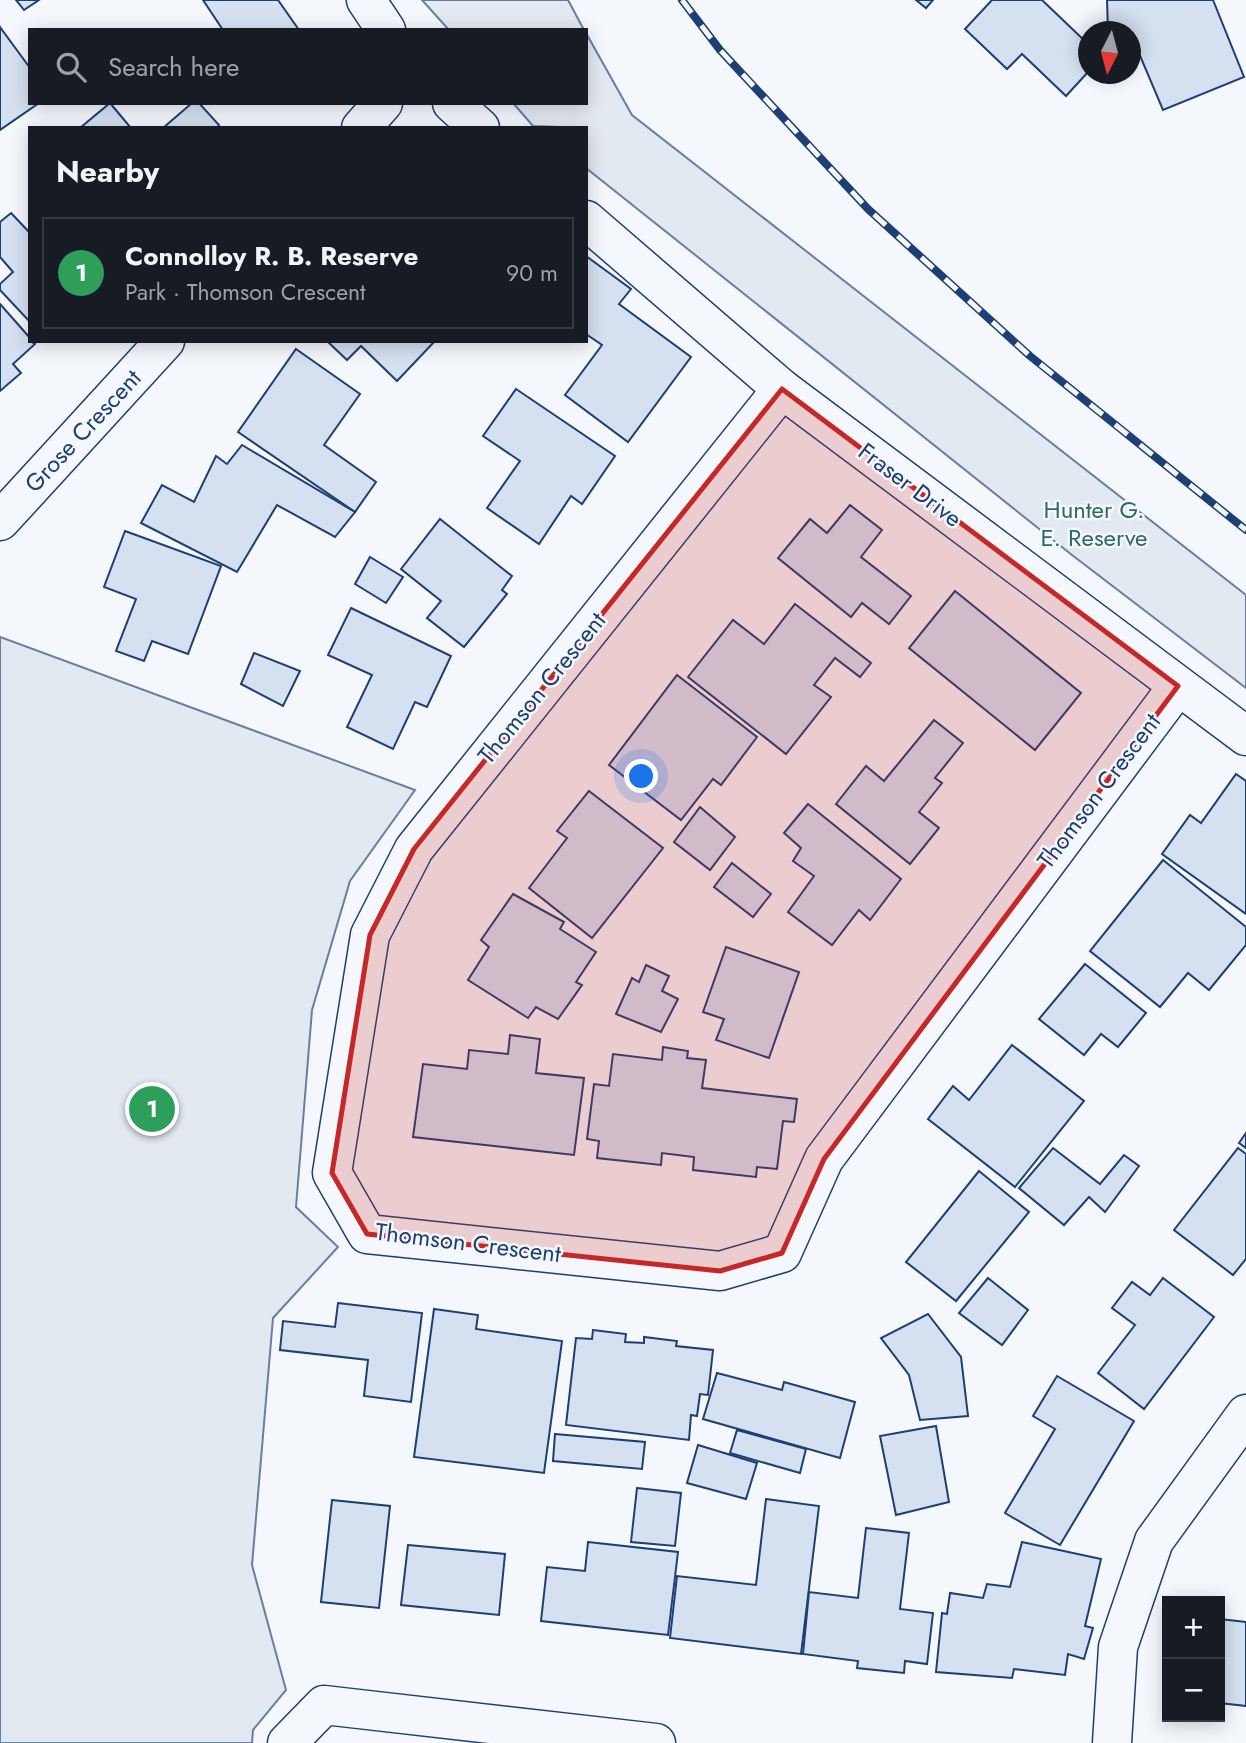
<!DOCTYPE html>
<meta charset="utf-8">
<style>
:root{--surface:#171b24;--page:#20242c;--text:#f1f3f6;--muted:#9ea1a6;--line:#363941;--accent:#c62828}
body{margin:0;font-family:Jost,sans-serif;background:var(--page);color:var(--text)}
.controls{position:absolute;right:21px;bottom:21px;display:grid;overflow:hidden;border-radius:0px;box-shadow:0 4px 18px #0003}
.controls button{width:63px;height:63px;display:grid;place-items:center;padding:0;border:0;border-bottom:2px solid var(--line);background:var(--surface);color:var(--text);font:35px sans-serif}
.compass{position:absolute;left:1078px;top:21px;width:63px;height:63px;border-radius:50%;background:var(--surface);box-shadow:0 4px 18px #0003;rotate:186deg}
.you{position:absolute;left:642px;top:777px;width:24px;height:24px;margin:-18px;border:5px solid #fff;border-radius:50%;background:#1a73e8;box-shadow:0 0 0 10px #1a73e833}
.badge{display:grid;place-items:center;width:46px;height:46px;border-radius:50%;background:var(--accent);color:#fff;font-size:23px;font-weight:700}
.pin{position:absolute;translate:-50% -50%;border:4px solid #fff;box-shadow:0 2px 7px #0006}
.list{margin:0;padding:0;list-style:none}
h2{display:flex;justify-content:space-between;align-items:center;height:91px;margin:0;padding:0 28px;font-size:30px}
h2 small{font-size:23px;font-weight:400;color:var(--muted)}
.list li{display:grid;grid-template-columns:46px 1fr auto;gap:21px;align-items:center;box-sizing:border-box;height:112px;margin:0 14px 14px;padding:0 14px;border:2px solid var(--line);border-radius:0px}
.list b{display:block;font-size:26px;white-space:nowrap}
.list p{margin:0;font-size:23px;white-space:nowrap;color:var(--muted)}
.list em{font-size:23px;font-style:normal;color:var(--muted)}
.icon{flex:none;width:38px;height:38px;fill:none;stroke:currentColor;stroke-width:2;stroke-linecap:round;stroke-linejoin:round}
.map{position:relative;flex:none;width:1246px;height:1743px;overflow:hidden}
.search{position:absolute;background:var(--surface);box-shadow:0 4px 18px #0003;left:28px;top:28px;width:560px;height:77px;display:flex;align-items:center;gap:18px;box-sizing:border-box;padding:0 24px;border-radius:0px;color:var(--muted);font-size:26px}
.panel{position:absolute;background:var(--surface);box-shadow:0 4px 18px #0003;left:28px;top:126px;width:560px;height:217px;border-radius:0px}
.map>svg:first-child{display:block}
.green{fill:#e3e9f0;stroke:#687fa3;stroke-width:2}
.building{fill:#d5e0f0;stroke:#1d3f73;stroke-width:2}
.lines{fill:none;stroke-linecap:round;stroke-linejoin:round}
.minor-casing{stroke:#1d3f73;stroke-width:41}
.minor{stroke:#f4f7fb;stroke-width:38}
.rail-casing{stroke:#1d3f73;stroke-width:8}
.rail{stroke:#f4f7fb;stroke-width:5;stroke-dasharray:16;stroke-linecap:butt}
.marked{fill:#c62828;fill-opacity:0.2;stroke:#c62828;stroke-width:5;stroke-linejoin:round}
.labels{text-anchor:middle;stroke-width:5;stroke-linejoin:round;paint-order:stroke}
.street-label{font-size:24px;fill:#1d3f73;stroke:#f4f7fb}
.park-label{font-size:24px;fill:#2c6c60;stroke:#f4f7fb}
</style>
<div class="map">
<svg width="1246" height="1743" viewBox="0 0 1246 1743">
<rect width="100%" height="100%" fill="#f4f7fb"/>
<g class="green">
<polygon points="422,0 568,0 584,30 449,30"/>
<polygon points="586,33 632,115 1246,595 1246,688 1072,555 586,168 586,128 533,126 513,103 586,103"/>
<polygon points="0,637 415,790 350,881 312,1010 296,1207 338,1247 273,1318 252,1565 286,1690 253,1730 252,1743 0,1743"/>
</g>
<g class="building">
<polygon points="16,0 39,0 24,10"/>
<polygon points="203,0 278,0 299,30 223,30"/>
<polygon points="916,0 933,0 926,8"/>
<polygon points="992,0 1042,0 1088,44 1088,72 1066,96 1022,54 1007,69 965,29"/>
<polygon points="1107,0 1213,0 1244,77 1163,110 1130,32 1108,32"/>
<polygon points="0,27 30,68 30,103 39,103 0,130"/>
<polygon points="110,103 131,128 80,128"/>
<polygon points="192,103 199,103 219,125 217,128 163,128"/>
<polygon points="11,213 30,233 30,322 0,290 0,284 13,272 0,257 0,222"/>
<polygon points="586,256 631,289 619,304 691,357 628,442 565,395 602,345 586,334"/>
<polygon points="0,304 30,338 30,341 35,344 13,364 21,373 0,391"/>
<polygon points="327,341 435,341 397,381 361,346 347,360"/>
<polygon points="296,349 360,394 324,445 376,482 355,512 238,432"/>
<polygon points="516,389 615,456 582,504 571,496 539,544 487,508 520,461 483,436"/>
<polygon points="242,445 355,512 335,537 277,505 237,572 141,523 162,485 194,502 216,456 227,464"/>
<polygon points="850,505 882,530 861,557 911,596 889,624 862,603 851,617 778,558 810,519 827,533"/>
<polygon points="440,519 512,576 502,590 507,594 464,647 427,618 441,601 401,569"/>
<polygon points="125,531 221,566 188,654 152,641 144,661 116,651 136,599 104,587"/>
<polygon points="370,557 403,577 386,603 355,584"/>
<polygon points="955,591 1081,693 1035,750 909,648"/>
<polygon points="795,604 871,663 860,677 835,658 814,685 831,697 786,754 688,677 733,620 764,644"/>
<polygon points="351,608 451,656 427,707 415,702 393,749 347,727 372,675 328,655"/>
<polygon points="254,653 300,671 283,706 241,684"/>
<polygon points="677,675 757,737 721,785 713,779 681,820 609,765"/>
<polygon points="934,720 963,743 935,778 942,783 919,812 939,828 910,864 836,804 866,766 884,781"/>
<polygon points="1236,774 1246,781 1246,914 1162,854 1190,815 1201,823"/>
<polygon points="589,791 663,848 592,938 529,888 567,838 557,831"/>
<polygon points="808,804 901,879 870,920 859,910 832,945 788,912 814,876 793,861 801,848 784,833"/>
<polygon points="700,807 735,837 710,870 674,842"/>
<polygon points="1163,860 1246,927 1246,945 1209,990 1188,973 1160,1007 1090,951"/>
<polygon points="732,863 771,894 753,917 714,887"/>
<polygon points="513,894 564,922 560,929 596,952 576,982 582,985 558,1019 536,1007 528,1018 468,980 489,947 481,940"/>
<polygon points="726,947 799,972 769,1058 716,1040 724,1019 703,1012"/>
<polygon points="1085,964 1146,1013 1118,1047 1101,1034 1084,1055 1039,1019"/>
<polygon points="646,965 669,976 662,991 678,999 661,1032 616,1014 632,978 639,982"/>
<polygon points="510,1035 540,1039 536,1073 584,1078 574,1155 413,1137 423,1064 467,1069 469,1050 508,1054"/>
<polygon points="1012,1045 1084,1101 1015,1187 928,1119 953,1086 969,1100"/>
<polygon points="663,1047 688,1051 687,1058 706,1060 702,1088 797,1099 794,1122 783,1121 777,1169 757,1167 756,1177 693,1170 694,1157 662,1153 661,1165 597,1158 599,1141 587,1139 594,1084 609,1086 613,1054 662,1060"/>
<polygon points="1246,1133 1246,1148 1239,1143"/>
<polygon points="1053,1148 1100,1184 1124,1155 1139,1166 1105,1212 1089,1197 1064,1225 1019,1188"/>
<polygon points="1238,1148 1246,1154 1246,1259 1233,1275 1174,1230"/>
<polygon points="979,1171 1029,1212 956,1301 906,1262"/>
<polygon points="988,1278 1028,1310 1002,1345 959,1313"/>
<polygon points="1163,1278 1214,1317 1144,1409 1098,1373 1135,1325 1112,1308 1132,1282 1150,1295"/>
<polygon points="338,1303 422,1313 411,1402 364,1396 368,1360 280,1350 283,1321 335,1327"/>
<polygon points="434,1309 478,1315 476,1329 562,1341 544,1473 414,1457"/>
<polygon points="928,1314 961,1357 968,1416 920,1420 909,1375 881,1338"/>
<polygon points="593,1330 626,1334 625,1342 644,1343 644,1337 677,1341 676,1346 713,1350 708,1395 700,1394 697,1416 691,1415 689,1440 566,1425 576,1338 592,1339"/>
<polygon points="717,1373 782,1390 784,1382 855,1402 840,1458 703,1419"/>
<polygon points="1057,1376 1134,1421 1060,1545 1005,1513 1055,1429 1033,1416"/>
<polygon points="936,1426 949,1502 896,1515 880,1436"/>
<polygon points="737,1430 806,1449 800,1473 730,1453"/>
<polygon points="555,1434 645,1442 642,1469 553,1461"/>
<polygon points="698,1445 757,1463 746,1499 687,1483"/>
<polygon points="637,1488 681,1493 675,1546 631,1542"/>
<polygon points="766,1499 819,1506 801,1654 670,1638 677,1576 756,1585"/>
<polygon points="332,1500 390,1506 379,1608 321,1602"/>
<polygon points="866,1528 909,1533 900,1609 933,1613 927,1664 905,1661 904,1673 857,1668 858,1661 803,1654 809,1592 858,1598"/>
<polygon points="588,1542 678,1552 668,1635 541,1621 547,1567 585,1571"/>
<polygon points="1022,1542 1101,1559 1085,1626 1093,1628 1084,1659 1068,1654 1065,1675 1014,1669 1012,1678 936,1672 942,1613 947,1614 950,1593 983,1598 987,1584 1010,1587"/>
<polygon points="408,1545 505,1554 499,1615 401,1605"/>
<polygon points="1220,1619 1246,1622 1246,1706 1220,1703"/>
</g>
<g class="lines">
<defs>
<g id="minor">
<polyline points="366,0 386,30"/>
<polyline points="452,103 480,128"/>
<polyline points="361,128 383,103"/>
<polyline points="586,220 782,389 1246,736"/>
<polyline points="782,389 414,849 370,935 332,1173 367,1234 720,1271 782,1253 824,1159 1178,686"/>
<polyline points="0,521 165,341"/>
<polyline points="287,1743 324,1705 656,1743"/>
<polyline points="1112,1743 1118,1647 1154,1541 1246,1414"/>
</g>
</defs>
<use href="#minor" class="minor-casing"/>
<use href="#minor" class="minor"/>
<defs>
<polyline id="rail" points="682,0 720,50 868,209 1030,356 1246,530"/>
</defs>
<use href="#rail" class="rail-casing"/>
<use href="#rail" class="rail"/>
</g>
<path class="marked" d="M 782,389 L 1178,686 L 824,1159 L 782,1253 L 720,1271 L 367,1234 L 332,1173 L 370,935 L 414,849 Z"/>
<g class="labels">
<g class="street-label">
<text transform="translate(83 431) rotate(-47)" y="8">Grose Crescent</text>
<text transform="translate(910 485) rotate(37)" y="8">Fraser Drive</text>
<text transform="translate(542 688) rotate(-51)" y="8">Thomson Crescent</text>
<text transform="translate(1099 791) rotate(-53)" y="8">Thomson Crescent</text>
<text transform="translate(468 1243) rotate(7)" y="8">Thomson Crescent</text>
</g>
<g class="park-label">
<text x="1094" y="518">Hunter G.<tspan x="1094" dy="28">E. Reserve</tspan></text>
</g>
</g>
</svg>
<div class="controls">
<button>+</button>
<button>−</button>
</div>
<svg class="compass" viewBox="-18 -18 36 36"><path d="M0-13l5 13h-10z" fill="#e53935"/><path d="M0 13l5-13h-10z" fill="#9ea1a6"/></svg>
<div class="you"></div>
<div class="pin badge" style="left:152px;top:1109px;background:#2e9e5b">1</div>
<div class="search"><svg class="icon" aria-label="search" viewBox="0 0 24 24"><circle cx="10" cy="10" r="6"/><path d="M15 15l6 6"/></svg>Search here</div>
<section class="panel">
<h2>Nearby<small></small></h2>
<ul class="list">
<li><span class="badge" style="background:#2e9e5b">1</span><div><b>Connolloy R. B. Reserve</b><p>Park · Thomson Crescent</p></div><em>90 m</em></li>
</ul>
</section>
</div>
